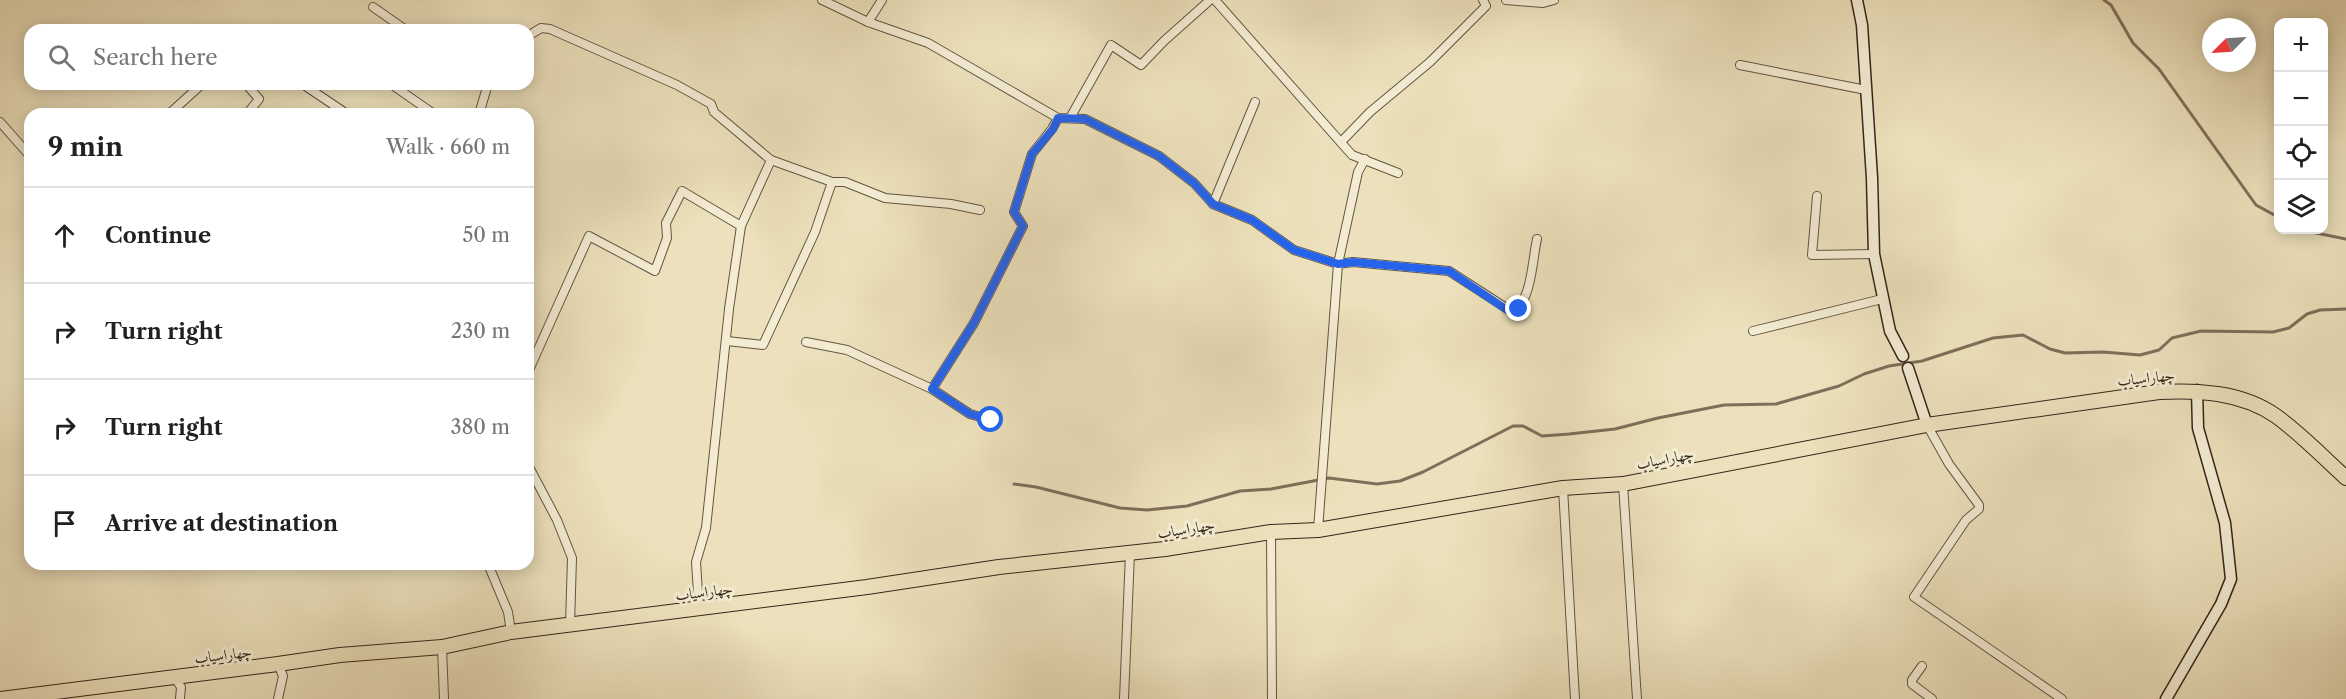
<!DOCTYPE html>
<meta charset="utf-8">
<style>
:root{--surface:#fff;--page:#f2f2f2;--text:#202124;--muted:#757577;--line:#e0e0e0}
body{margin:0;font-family:"Libre Caslon Text",Amiri,serif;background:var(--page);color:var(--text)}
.controls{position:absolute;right:18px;top:18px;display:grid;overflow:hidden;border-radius:12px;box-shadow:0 3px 15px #0003}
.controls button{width:54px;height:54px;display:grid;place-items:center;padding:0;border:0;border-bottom:2px solid var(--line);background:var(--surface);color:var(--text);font:30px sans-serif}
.compass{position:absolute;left:2202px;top:18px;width:54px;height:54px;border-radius:50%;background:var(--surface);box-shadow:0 3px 15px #0003;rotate:246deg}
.stop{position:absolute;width:18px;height:18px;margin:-14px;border:4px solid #2563eb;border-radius:50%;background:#fff}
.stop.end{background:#2563eb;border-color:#fff;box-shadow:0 2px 6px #0008}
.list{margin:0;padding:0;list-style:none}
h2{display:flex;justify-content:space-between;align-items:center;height:78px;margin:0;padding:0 24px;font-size:26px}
h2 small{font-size:20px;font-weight:400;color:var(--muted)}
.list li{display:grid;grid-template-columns:39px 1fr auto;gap:18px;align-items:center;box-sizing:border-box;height:96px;padding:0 24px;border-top:2px solid var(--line)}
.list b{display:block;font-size:22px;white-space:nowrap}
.list em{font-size:20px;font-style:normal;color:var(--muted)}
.icon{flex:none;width:33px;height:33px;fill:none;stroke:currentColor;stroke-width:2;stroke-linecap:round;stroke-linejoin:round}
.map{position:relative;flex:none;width:2346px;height:699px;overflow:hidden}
.search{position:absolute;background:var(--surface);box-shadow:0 3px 15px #0003;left:24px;top:24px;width:510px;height:66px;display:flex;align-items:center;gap:15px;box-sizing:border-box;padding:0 21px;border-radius:18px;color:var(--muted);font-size:22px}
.panel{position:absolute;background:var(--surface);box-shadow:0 3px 15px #0003;left:24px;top:108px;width:510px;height:462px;border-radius:18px}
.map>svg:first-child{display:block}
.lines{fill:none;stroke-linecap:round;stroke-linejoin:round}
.stream{stroke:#7e6f5a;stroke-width:3}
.street-casing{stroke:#645442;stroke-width:10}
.secondary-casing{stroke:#37251a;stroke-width:13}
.highway-casing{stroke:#37251a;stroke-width:16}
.street{stroke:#f3ecd3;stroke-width:8}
.secondary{stroke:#f3ecd3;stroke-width:10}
.highway{stroke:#ece1bc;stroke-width:14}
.route{stroke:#2563eb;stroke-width:8}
.labels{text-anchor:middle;stroke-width:6;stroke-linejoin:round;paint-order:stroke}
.street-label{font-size:15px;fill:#37251a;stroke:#f3ecd3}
</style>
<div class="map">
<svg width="2346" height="699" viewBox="0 0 2346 699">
<rect width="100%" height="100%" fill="#ece1bc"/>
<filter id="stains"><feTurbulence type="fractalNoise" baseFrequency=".00333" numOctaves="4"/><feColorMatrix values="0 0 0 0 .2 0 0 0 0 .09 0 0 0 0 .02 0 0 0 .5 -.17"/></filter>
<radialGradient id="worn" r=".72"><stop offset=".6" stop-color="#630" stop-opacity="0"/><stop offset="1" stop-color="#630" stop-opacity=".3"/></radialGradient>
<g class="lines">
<g class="stream">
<polyline points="2104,0 2111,5 2133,43 2159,69 2256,205 2278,217"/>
<polyline points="2301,230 2346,239"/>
<polyline points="1014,484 1036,487 1120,508 1147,510 1187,506 1240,491 1271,489 1329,478 1377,484 1400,481 1423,472 1513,426 1523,426 1542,436 1569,434 1615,429 1658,418 1724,405 1776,404 1839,386 1864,374 1889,366 1922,361 1993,338 2023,335 2050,349 2065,353 2103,352 2140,355 2159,350 2172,338 2201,331 2273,332 2289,328 2307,314 2320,310 2346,309"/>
</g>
<defs>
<g id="street">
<path d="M 822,0 L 868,22 L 928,43 L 1058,118 L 1085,119 L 1159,156 L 1194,183 L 1213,204 L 1252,220 L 1294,250 L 1338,264 L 1353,262 L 1449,271 L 1514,313 C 1532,297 1532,262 1537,239"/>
<polyline points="1215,0 1352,155 1398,173"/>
<polyline points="1506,0 1543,3 1554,0"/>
<polyline points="373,7 406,30"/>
<polyline points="868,22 882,0"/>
<polyline points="528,36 541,28 550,29 677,85 711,104 714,112 771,160 832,182 845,182 885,198 951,204 980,210"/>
<polyline points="1740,65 1866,90"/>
<polyline points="246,84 259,99 247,114"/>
<polyline points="391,84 434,114"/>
<polyline points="304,85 347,114"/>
<polyline points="169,114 202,84"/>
<polyline points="479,114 488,84"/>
<polyline points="1070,118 1111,45 1141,65 1164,41 1210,0"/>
<polyline points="0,122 30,156"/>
<polyline points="1341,142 1370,112 1430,62 1486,6 1483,0"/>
<polyline points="1817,196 1812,255 1874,254"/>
<polyline points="1213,204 1255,102"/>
<polyline points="1753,331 1882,299"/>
<polyline points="727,341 763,345 815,232 832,182"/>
<polyline points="806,342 847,350 932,389 970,414 991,420"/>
<polyline points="528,372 589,236 655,271 667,238 666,223 682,191 741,226"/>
<polyline points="932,389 974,323 1023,226 1014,212 1032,154 1052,129 1058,118"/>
<polyline points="1927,425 1949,464 1979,505 1979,509 1966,520 1914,597 2062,699"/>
<polyline points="528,465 557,520 572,558 570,625"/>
<polyline points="1623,484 1637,699"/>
<polyline points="1563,488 1575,699"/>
<polyline points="1318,530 1338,264 1358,172 1365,159"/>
<polyline points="1271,532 1272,699"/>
<polyline points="488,564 508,612 511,632"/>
<polyline points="699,609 696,562 706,528 729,309 741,226 771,160"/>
<polyline points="442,647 444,699"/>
<polyline points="1922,666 1912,680 1912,684 1932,699"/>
<polyline points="174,677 181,687 180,699"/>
<polyline points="278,699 283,676 278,664"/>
<polyline points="1124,699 1130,553"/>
</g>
<g id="secondary">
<polyline points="1857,0 1862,25 1872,178 1874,254 1890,331 1903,356"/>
<polyline points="1908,368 1927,425"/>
<polyline points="2166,699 2221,604 2231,579 2225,523 2198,428 2197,390"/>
</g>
<path id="highway" d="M 0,699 L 278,664 L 340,655 L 442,647 L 511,632 L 867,587 L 999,567 L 1165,549 L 1271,532 L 1318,530 L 1563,488 L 1623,484 L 1927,425 L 2159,392 C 2198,390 2242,392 2276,416 C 2301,434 2323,457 2346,478"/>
</defs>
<use href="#street" class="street-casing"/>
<use href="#secondary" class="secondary-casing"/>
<use href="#highway" class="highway-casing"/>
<use href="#street" class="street"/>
<use href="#secondary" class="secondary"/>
<use href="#highway" class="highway"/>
</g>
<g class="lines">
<polyline class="route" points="991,420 970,414 932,389 974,323 1023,226 1014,212 1032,154 1053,129 1058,118 1085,119 1159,156 1194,183 1213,204 1252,220 1294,250 1338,264 1353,262 1449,271 1510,312 1514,313 1519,309"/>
</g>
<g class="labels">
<g class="street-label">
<text transform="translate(2146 378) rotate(-6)" y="5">چهاراسیاب</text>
<text transform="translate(1665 459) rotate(-11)" y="5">چهاراسیاب</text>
<text transform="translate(1186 529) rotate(-9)" y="5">چهاراسیاب</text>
<text transform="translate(704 592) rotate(-7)" y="5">چهاراسیاب</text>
<text transform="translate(223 655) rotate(-7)" y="5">چهاراسیاب</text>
</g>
</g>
<rect width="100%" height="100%" filter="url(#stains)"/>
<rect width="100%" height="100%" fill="url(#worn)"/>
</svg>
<div class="controls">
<button>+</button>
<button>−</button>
<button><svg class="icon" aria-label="locate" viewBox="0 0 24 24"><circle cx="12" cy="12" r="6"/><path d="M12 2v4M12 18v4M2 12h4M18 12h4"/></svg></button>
<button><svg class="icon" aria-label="layers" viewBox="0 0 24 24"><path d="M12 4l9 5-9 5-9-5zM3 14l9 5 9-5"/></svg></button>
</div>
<svg class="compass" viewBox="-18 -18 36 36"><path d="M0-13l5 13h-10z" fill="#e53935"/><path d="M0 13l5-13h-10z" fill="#757577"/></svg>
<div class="stop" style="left:991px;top:420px"></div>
<div class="stop end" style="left:1519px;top:309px"></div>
<div class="search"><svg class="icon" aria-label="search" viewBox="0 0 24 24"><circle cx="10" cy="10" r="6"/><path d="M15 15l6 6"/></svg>Search here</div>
<section class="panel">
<h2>9 min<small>Walk · 660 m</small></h2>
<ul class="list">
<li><svg class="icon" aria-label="ahead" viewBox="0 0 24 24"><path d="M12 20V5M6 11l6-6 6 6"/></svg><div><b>Continue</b></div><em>50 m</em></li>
<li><svg class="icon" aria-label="right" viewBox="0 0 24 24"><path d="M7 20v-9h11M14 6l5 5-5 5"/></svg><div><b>Turn right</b></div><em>230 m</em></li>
<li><svg class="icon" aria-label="right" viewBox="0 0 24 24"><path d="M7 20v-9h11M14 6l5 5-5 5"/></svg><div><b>Turn right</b></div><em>380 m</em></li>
<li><svg class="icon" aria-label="arrive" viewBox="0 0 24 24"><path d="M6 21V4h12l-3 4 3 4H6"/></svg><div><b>Arrive at destination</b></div></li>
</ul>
</section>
</div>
